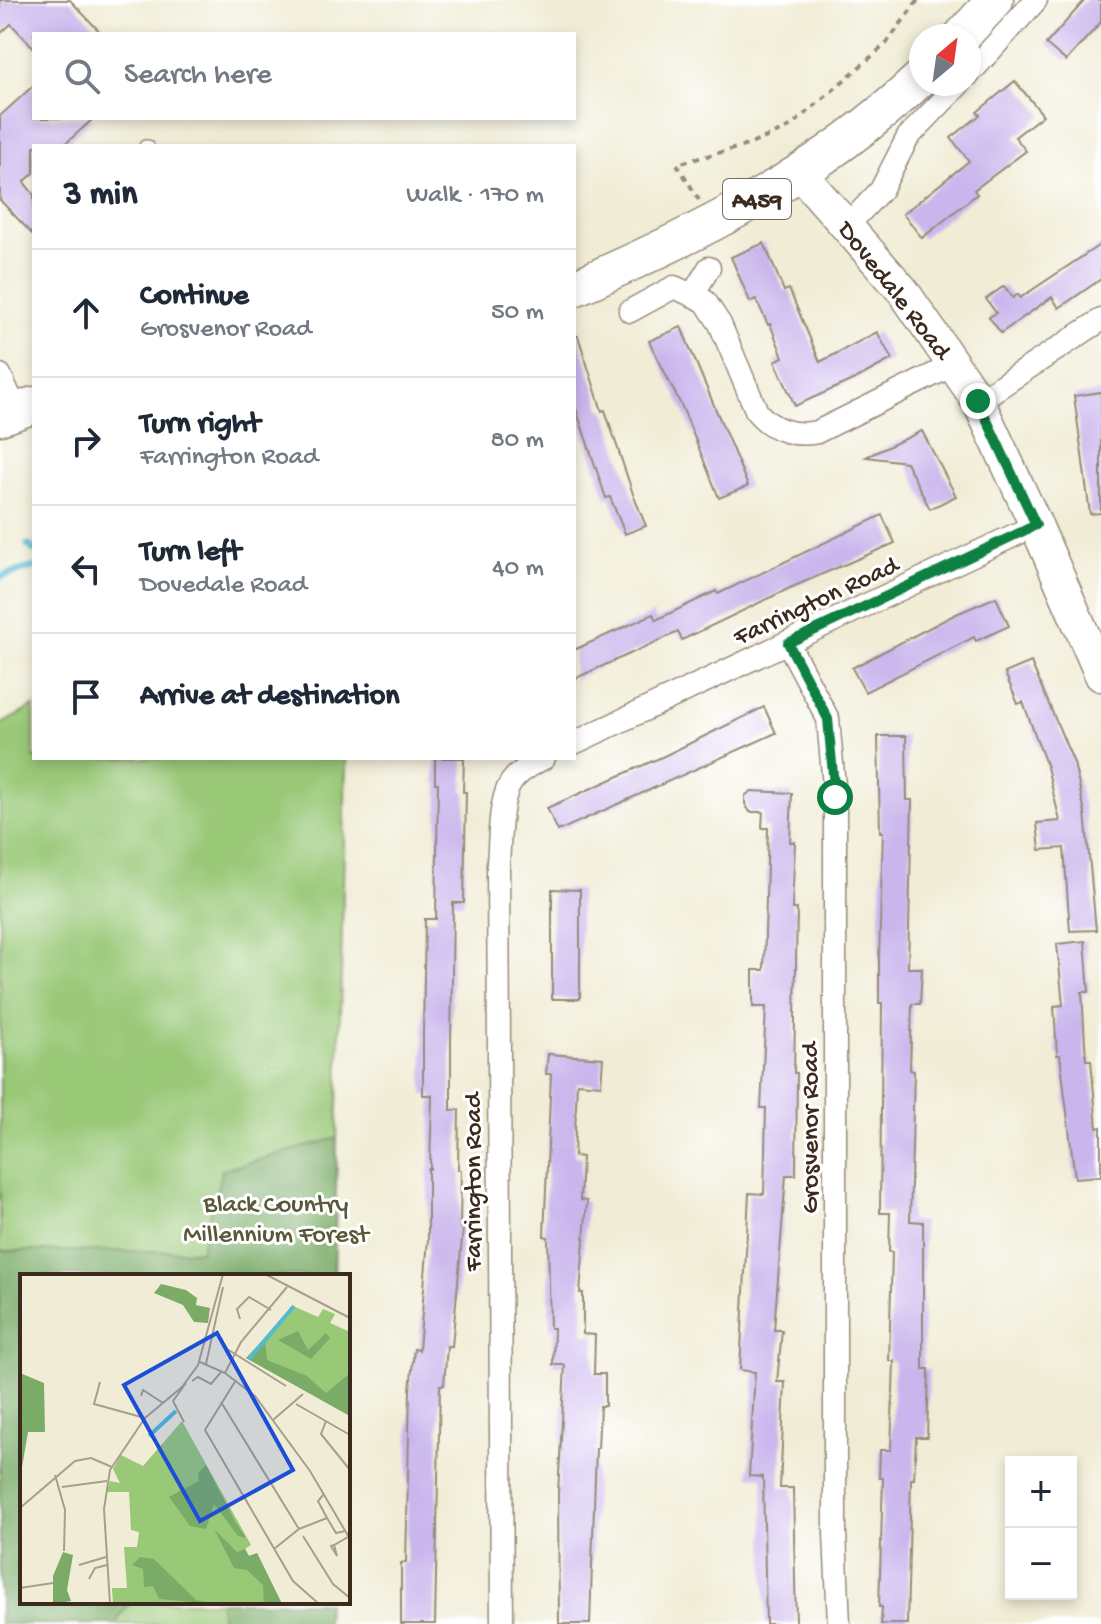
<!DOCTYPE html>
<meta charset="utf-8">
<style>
:root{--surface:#fff;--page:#f2f2f3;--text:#1f2937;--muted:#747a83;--line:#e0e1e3}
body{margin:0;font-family:"Gochi Hand",sans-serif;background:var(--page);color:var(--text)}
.controls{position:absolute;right:24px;bottom:24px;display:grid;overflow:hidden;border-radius:0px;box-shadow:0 4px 12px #0003}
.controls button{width:72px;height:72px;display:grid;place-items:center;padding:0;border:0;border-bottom:2px solid var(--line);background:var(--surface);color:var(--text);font:40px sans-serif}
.compass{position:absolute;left:909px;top:24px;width:72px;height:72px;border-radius:50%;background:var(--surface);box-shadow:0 4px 12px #0003;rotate:29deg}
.stop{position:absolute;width:24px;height:24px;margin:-18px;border:6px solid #0b8043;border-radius:50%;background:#fff}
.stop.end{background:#0b8043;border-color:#fff;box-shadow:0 2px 8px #0008}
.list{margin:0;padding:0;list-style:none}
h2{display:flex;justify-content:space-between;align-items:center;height:104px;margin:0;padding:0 32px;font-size:34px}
h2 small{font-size:26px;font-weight:400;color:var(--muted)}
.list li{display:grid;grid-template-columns:52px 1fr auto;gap:24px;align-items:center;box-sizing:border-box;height:128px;padding:0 32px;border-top:2px solid var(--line)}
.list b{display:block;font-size:30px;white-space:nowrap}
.list p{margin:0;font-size:26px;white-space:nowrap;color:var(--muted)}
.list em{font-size:26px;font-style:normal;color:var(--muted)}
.icon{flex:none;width:44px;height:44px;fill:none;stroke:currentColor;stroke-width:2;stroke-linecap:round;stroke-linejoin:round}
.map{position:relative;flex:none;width:1101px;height:1624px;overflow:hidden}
.search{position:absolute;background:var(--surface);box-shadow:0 4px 12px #0003;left:32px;top:32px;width:544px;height:88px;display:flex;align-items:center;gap:20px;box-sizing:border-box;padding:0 28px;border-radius:0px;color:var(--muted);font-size:30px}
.panel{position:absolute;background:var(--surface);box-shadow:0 4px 12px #0003;left:32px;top:144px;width:544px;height:616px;border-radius:0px}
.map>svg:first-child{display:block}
.green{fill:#99c877;stroke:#6a794a;stroke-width:2}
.forest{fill:#7aac68;stroke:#5a6b43;stroke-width:2}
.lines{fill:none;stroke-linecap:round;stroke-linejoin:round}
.stream{stroke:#54b9d2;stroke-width:7}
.building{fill:#cab6ed}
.lane-casing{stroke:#968b7a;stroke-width:14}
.street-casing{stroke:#968b7a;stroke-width:25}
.secondary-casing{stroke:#968b7a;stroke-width:35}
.primary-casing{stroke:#968b7a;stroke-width:39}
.path{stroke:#968b7a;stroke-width:4;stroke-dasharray:6 6;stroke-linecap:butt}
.lane{stroke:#fff;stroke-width:11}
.street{stroke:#fff;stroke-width:22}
.secondary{stroke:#fff;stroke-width:32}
.primary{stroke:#fff;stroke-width:36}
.route{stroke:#0b8043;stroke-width:10}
.labels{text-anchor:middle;stroke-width:6;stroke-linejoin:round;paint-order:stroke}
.shield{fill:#fff;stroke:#766a62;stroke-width:2}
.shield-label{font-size:24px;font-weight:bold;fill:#3b2a1e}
.street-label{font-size:26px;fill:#3b2a1e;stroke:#fff}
.park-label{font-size:26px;fill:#575939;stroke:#fff}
.inset-river{fill:none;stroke:#54b9d2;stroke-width:4}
.inset-road{fill:none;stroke:#a89e8c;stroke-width:2}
.view{fill:#1d4ed8;fill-opacity:0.15;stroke:#1d4ed8;stroke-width:4}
.inset-edge{fill:none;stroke:#3b2a1e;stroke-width:4}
</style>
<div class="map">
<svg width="1101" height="1624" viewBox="0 0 1101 1624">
<rect width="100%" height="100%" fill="#fff"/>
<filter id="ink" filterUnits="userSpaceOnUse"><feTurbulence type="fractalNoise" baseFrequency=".0125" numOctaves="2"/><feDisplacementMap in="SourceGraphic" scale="16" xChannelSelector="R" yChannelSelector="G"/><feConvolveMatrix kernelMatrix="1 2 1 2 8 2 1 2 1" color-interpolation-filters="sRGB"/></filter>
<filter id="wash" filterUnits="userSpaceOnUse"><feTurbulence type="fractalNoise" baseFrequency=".006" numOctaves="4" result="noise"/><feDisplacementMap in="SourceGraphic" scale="32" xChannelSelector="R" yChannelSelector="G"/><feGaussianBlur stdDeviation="1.8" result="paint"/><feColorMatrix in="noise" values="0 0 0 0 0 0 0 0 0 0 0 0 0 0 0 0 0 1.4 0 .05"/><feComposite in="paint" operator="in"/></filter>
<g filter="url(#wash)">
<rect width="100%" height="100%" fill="#f0ecd5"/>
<polygon class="green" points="34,706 34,758 346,758 334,1276 22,1276 22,1602 327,1602 326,1624 0,1624 0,725"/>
<g class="forest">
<polygon points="337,1138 334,1276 22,1276 22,1602 130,1602 115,1624 0,1624 0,1251 200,1251 222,1170"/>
<polygon points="220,1602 327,1602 326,1624 222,1624"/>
</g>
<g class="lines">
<g class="stream">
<polyline points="28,545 34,550"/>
<polyline points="0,577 34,567"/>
</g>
</g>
<g id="blocks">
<g class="building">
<polygon points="0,0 70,0 102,34 34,34 34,48 11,24 0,34"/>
<polygon points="1085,0 1101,0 1101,22 1066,61 1046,44"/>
<polygon points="1015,81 1043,115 1015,137 1026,151 974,190 977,194 922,238 903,214 969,161 951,138 980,115 977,112"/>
<polygon points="34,85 34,118 94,118 63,146 34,146 34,173 24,182 34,195 34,236 0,200 0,116"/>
<polygon points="764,243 784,291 789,289 820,362 877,332 892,359 857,378 795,406 775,361 783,357 770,324 768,325 756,299 750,302 731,257"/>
<polygon points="1101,244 1101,279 1059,308 1052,297 1001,333 989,317 996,313 986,299 1004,286 1013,298 1018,294 1020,298"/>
<polygon points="681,327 748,486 719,498 683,409 649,341"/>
<polygon points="574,336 578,336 602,411 605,410 634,497 646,526 625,534 610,497 606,498 574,403"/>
<polygon points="1101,392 1101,513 1090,514 1074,396"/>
<polygon points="922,431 956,496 930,509 906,462 866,457"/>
<polygon points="882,515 895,543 790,588 682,640 678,632 574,679 574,650 653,614 656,620 716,591 718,594"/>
<polygon points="996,597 1009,626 976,641 974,637 865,692 852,668 954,615"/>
<polygon points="1031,662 1074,763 1085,813 1096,930 1070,931 1064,848 1040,850 1037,823 1060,821 1047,767 1023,702 1018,704 1005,673"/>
<polygon points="764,707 776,733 558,831 547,808 664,756"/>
<polygon points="878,736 906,736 907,800 912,800 908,968 922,968 920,1004 912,1004 910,1070 914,1071 910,1221 923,1222 923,1369 929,1369 927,1437 916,1437 914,1479 911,1479 907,1624 881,1624 882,1607 879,1607 883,1478 879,1478 880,1450 891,1450 894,1361 889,1361 892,1252 889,1252 890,1213 880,1213 882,1003 879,1003 879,958 883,832 880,832"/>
<polygon points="435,758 464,758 463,792 466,792 464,903 453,903 451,1045 451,1110 459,1110 458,1170 461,1170 460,1228 463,1228 452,1346 447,1346 444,1385 440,1385 435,1624 401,1624 401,1563 406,1563 410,1390 414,1349 419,1350 428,1239 428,1169 430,1169 432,1095 423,1095 423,1034 425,919 436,919 438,783 435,783"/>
<polygon points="751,791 792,793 790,842 795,842 792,909 797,909 794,1073 797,1073 796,1175 786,1175 774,1330 782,1330 777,1382 785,1382 780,1488 793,1488 796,1624 766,1624 763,1477 749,1476 755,1372 740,1370 749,1193 764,1194 766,1108 761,1108 766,1007 753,1007 753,970 764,970 768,828 762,828 763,812 750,812 745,804 745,796"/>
<polygon points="552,889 580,890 580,999 552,999"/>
<polygon points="1085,941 1089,992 1082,992 1086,1060 1091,1060 1097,1128 1101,1127 1101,1176 1075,1178 1060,1055 1057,1055 1054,1006 1063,1005 1057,944"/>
<polygon points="548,1054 603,1058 601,1085 577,1083 574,1156 582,1157 580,1200 587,1201 580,1293 583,1293 583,1334 595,1335 594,1374 605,1374 605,1406 600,1406 598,1448 596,1448 590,1624 559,1624 558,1494 565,1365 553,1365 554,1328 550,1328 548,1237 544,1236 551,1074 546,1074"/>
</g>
</g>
</g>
<g filter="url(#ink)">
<use href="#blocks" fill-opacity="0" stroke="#968b7a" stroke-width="2"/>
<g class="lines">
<defs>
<polyline id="lane" points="145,146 148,146"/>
<g id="street">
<polyline points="969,74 1036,0"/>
<polyline points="848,225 881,190 908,137 959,84"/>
<polyline points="693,294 709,268"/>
<path d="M 630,311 L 674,287 L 705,301 L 720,324 L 757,412 C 772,430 795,437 817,432 L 955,364"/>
<polyline points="0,375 16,410"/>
<polyline points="978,401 1101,320"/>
<polyline points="788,643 828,719 835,797 835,1533 839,1624"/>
<polyline points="574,743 1036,525"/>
<path d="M 502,1624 L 498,863 C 500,842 499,805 509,786 C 515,774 532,764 544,758"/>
</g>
<polyline id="secondary" points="799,172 903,291 978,401 1036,525 1101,675"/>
<g id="primary">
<polyline points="962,36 995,0"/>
<path d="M 574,288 C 701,233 819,174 921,78"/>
<polyline points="0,417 34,405"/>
</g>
</defs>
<use href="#lane" class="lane-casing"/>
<use href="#street" class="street-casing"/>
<use href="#secondary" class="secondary-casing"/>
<use href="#primary" class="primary-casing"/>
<polyline class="path" points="699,200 677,164 748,145 790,127 886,44 918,0"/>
<use href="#lane" class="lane"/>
<use href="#street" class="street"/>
<use href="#secondary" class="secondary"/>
<use href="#primary" class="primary"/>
</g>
</g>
<g class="lines" filter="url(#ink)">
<polyline class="route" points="835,797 828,719 788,643 1036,525 978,401"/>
</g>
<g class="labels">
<rect class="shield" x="723" y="179" width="68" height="40" rx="6"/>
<g class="shield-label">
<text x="757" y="207">A459</text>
</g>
<g class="street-label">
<text transform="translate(896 289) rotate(52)" y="9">Dovedale Road</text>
<text transform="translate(815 599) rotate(-25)" y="9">Farrington Road</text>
<text transform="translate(808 1128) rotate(-90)" y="9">Grosvenor Road</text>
<text transform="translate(471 1182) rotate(-90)" y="9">Farrington Road</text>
</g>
<g class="park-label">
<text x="276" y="1211">Black Country<tspan x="276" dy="30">Millennium Forest</tspan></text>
</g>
</g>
<g transform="translate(20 1274)">
<rect width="330" height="330" fill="#f0ecd5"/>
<path d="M 273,32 L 298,43 L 303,35 L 315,40 L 310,49 L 330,58 L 330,142 L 226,84 ZM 162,147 L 231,271 L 225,275 L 229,282 L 237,279 L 262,330 L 93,330 L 92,314 L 107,314 L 104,273 L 117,273 L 119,258 L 111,256 L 109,218 L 87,218 L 90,207 L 100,209 L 93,195 L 101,181 L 123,192 Z" fill="#99c877"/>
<path d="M 141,10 L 166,16 L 177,24 L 176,31 L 190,34 L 188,49 L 174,48 L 163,31 L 134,19 ZM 278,57 L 288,76 L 306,59 L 310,64 L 291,85 L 258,66 ZM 245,67 L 247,86 L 287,102 L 306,119 L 330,99 L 330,142 L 226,84 ZM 0,99 L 24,109 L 25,158 L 8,158 L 0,205 ZM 186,191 L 215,247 L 226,264 L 218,262 L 194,230 L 186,255 L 170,252 L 149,223 L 179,207 L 178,199 ZM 194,255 L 217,278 L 225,275 L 229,282 L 237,279 L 262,330 L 244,330 L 243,311 L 227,296 L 214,294 ZM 43,278 L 53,281 L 47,316 L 51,327 L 33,330 L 33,302 ZM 120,283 L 134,285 L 176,326 L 196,330 L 139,325 L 133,312 L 124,313 L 123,295 L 112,291 Z" fill="#7aac68"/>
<path class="inset-river" d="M 229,85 L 274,32M 129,162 L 156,137"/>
<path class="inset-road" d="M 245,0 L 330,44M 220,45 L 217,35 L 229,23 L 251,36M 207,75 L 266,112M 180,88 L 205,99 L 235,122 L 290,197 L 330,265M 186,90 L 203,13M 205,99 L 221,68 L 267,13M 216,106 L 185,156 L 273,307 L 299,330M 172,107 L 178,103 L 191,110 L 202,97M 80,108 L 74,130 L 125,144M 121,122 L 123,116 L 143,129M 201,128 L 279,255M 276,130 L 330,161M 253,146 L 283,120M 306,147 L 301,160 L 330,196M 164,148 L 153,127 L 166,109M 35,201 L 45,236 L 44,277M 42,213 L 87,207M 303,221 L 298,227 L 307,244 L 316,259 L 325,257M 0,234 L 55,187 L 71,184 L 92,193M 283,262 L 313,310 L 330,324M 314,271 L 317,282 L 311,272 L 314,271 L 328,263M 254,275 L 279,255 L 307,244M 59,291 L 86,283M 69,305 L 75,294 L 87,291M 0,314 L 33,309M 90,330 L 84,235 L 90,196 L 125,144 L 162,113 L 178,91 L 203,0"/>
<path class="view" d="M 197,59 L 273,196 L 180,247 L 104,111 Z"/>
<rect width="330" height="330" class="inset-edge"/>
</g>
</svg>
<div class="controls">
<button>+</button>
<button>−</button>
</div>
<svg class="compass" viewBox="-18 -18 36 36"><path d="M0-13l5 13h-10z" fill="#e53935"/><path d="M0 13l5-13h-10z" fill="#747a83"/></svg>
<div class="stop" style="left:835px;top:797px"></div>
<div class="stop end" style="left:978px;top:401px"></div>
<div class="search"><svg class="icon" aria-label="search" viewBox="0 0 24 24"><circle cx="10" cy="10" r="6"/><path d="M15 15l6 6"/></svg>Search here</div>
<section class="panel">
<h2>3 min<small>Walk · 170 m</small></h2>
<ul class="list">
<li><svg class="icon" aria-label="ahead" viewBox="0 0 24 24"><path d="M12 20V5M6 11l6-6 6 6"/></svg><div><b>Continue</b><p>Grosvenor Road</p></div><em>50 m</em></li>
<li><svg class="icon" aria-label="right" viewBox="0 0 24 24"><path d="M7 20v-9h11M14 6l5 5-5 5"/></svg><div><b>Turn right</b><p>Farrington Road</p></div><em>80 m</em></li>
<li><svg class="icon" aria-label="left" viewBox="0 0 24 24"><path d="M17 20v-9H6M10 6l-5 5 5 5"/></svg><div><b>Turn left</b><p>Dovedale Road</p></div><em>40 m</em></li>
<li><svg class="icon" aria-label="arrive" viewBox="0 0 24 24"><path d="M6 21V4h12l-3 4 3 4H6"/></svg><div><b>Arrive at destination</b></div></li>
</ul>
</section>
</div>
